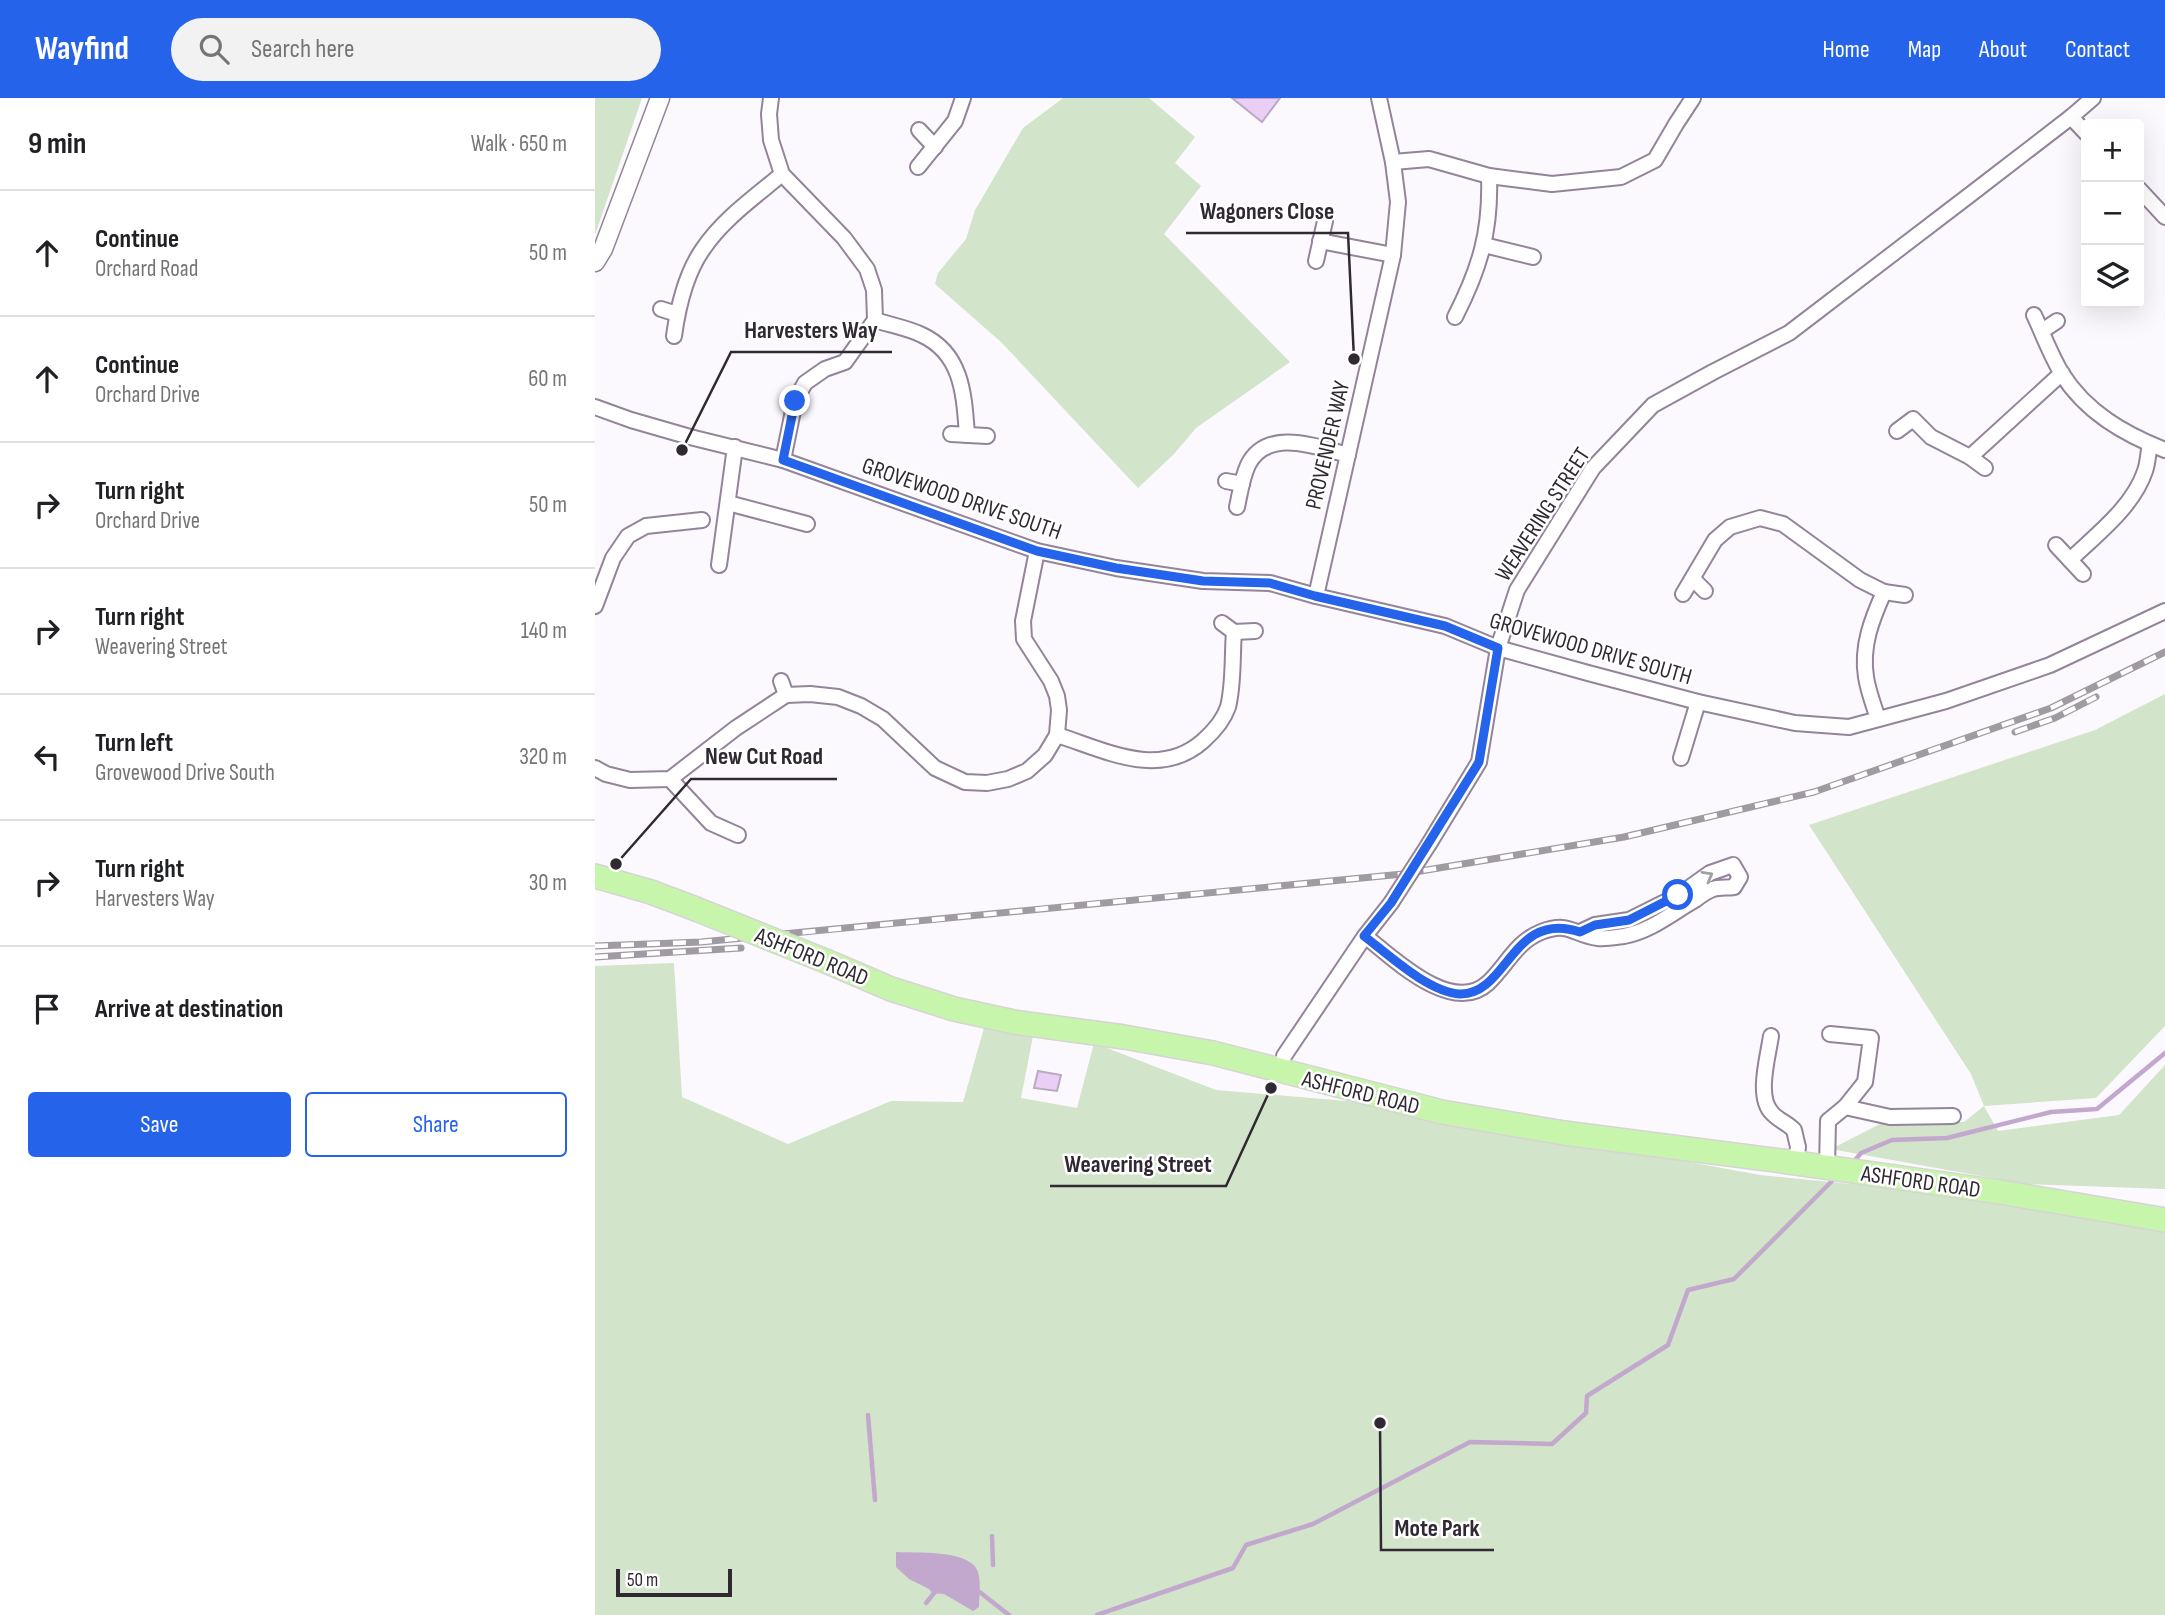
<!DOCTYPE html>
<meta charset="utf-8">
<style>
:root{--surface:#fff;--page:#f2f2f2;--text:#202124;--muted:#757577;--line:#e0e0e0;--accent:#2563eb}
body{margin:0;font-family:"Sofia Sans Condensed",sans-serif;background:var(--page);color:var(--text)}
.controls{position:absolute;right:21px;top:21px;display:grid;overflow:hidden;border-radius:7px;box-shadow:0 7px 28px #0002}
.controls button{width:63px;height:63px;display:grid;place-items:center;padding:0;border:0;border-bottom:2px solid var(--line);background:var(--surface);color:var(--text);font:35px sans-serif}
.scale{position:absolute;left:21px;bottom:18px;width:116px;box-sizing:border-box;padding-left:7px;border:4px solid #302933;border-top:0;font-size:19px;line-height:24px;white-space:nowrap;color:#302933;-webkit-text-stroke:5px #fff;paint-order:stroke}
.stop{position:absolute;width:21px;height:21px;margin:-16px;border:5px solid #2563eb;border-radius:50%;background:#fff}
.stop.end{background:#2563eb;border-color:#fff;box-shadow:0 2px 7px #0008}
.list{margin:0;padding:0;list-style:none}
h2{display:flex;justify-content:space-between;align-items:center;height:91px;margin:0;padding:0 28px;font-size:30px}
h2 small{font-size:23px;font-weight:400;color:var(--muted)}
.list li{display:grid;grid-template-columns:46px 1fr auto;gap:21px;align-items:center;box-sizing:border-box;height:126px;padding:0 28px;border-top:2px solid var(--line)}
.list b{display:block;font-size:26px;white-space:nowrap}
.list p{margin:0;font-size:23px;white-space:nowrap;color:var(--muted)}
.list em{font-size:23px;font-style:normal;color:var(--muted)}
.actions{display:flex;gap:14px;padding:21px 28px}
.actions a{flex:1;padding:16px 0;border:2px solid var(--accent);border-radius:7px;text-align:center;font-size:24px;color:var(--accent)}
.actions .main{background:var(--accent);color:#fff}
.icon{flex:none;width:38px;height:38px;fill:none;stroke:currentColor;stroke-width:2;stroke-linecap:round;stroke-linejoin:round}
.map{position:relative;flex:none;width:1570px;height:1517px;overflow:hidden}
header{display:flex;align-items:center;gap:42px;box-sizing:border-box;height:98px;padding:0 35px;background:var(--accent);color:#fff}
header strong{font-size:33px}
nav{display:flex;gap:38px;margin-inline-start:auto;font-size:24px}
.search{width:490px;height:63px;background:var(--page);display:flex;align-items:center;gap:18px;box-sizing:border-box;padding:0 24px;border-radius:38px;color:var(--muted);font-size:26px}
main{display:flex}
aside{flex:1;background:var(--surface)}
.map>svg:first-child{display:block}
.green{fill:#d2e4c9}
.water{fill:#c3a8ce}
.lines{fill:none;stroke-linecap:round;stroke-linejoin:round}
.stream{stroke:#c3a8ce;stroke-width:4.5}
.building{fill:#eacef6;stroke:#baa9c1;stroke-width:2}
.minor-casing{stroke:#93849a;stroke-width:18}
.tertiary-casing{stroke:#93849a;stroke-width:21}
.primary-casing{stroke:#d6d4d6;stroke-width:26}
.minor{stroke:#fff;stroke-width:14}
.tertiary{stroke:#fff;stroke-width:18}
.primary{stroke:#c8f5ac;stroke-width:23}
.rail-casing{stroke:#a09ba3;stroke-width:7}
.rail{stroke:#fff;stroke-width:4.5;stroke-dasharray:13;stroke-linecap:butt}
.minor-bridge-casing{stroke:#93849a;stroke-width:18;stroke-linecap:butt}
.primary-bridge-casing{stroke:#d6d4d6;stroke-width:26;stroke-linecap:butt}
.minor-bridge{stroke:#fff;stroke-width:14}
.primary-bridge{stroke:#c8f5ac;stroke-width:23}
.oneway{stroke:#a29fa3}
.route{stroke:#2563eb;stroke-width:9}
.labels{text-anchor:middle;stroke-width:5;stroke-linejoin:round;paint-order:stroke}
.street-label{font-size:23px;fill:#302933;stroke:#fff}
.leader{fill:none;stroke:#302933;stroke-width:2.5}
.callout-dot{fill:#302933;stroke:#fff;stroke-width:2.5}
.callout-label{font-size:24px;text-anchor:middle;font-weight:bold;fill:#302933;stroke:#fff;stroke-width:5;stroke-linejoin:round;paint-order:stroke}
</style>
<header>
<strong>Wayfind</strong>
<div class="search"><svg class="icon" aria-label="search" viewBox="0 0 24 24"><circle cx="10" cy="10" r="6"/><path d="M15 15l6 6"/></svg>Search here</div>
<nav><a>Home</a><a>Map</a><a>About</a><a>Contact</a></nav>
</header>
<main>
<aside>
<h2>9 min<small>Walk · 650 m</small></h2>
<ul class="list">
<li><svg class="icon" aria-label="ahead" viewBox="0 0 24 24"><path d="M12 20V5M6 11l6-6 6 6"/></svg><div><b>Continue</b><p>Orchard Road</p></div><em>50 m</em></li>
<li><svg class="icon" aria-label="ahead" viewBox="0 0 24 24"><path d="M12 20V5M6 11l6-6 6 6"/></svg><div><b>Continue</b><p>Orchard Drive</p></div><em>60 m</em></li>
<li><svg class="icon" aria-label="right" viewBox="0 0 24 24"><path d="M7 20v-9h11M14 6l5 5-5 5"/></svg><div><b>Turn right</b><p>Orchard Drive</p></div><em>50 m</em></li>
<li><svg class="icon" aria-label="right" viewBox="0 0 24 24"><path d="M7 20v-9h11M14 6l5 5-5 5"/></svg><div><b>Turn right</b><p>Weavering Street</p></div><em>140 m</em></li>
<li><svg class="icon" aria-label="left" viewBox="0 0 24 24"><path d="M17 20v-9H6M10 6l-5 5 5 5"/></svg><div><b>Turn left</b><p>Grovewood Drive South</p></div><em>320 m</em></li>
<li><svg class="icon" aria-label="right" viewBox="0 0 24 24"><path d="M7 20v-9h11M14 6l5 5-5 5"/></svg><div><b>Turn right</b><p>Harvesters Way</p></div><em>30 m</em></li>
<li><svg class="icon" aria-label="arrive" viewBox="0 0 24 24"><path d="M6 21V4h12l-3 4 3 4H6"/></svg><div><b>Arrive at destination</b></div></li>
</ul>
<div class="actions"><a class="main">Save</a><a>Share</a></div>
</aside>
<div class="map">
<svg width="1570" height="1517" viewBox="0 0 1570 1517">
<rect width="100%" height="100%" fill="#fcf9fe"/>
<g class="green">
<polygon points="0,0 47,0 0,137"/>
<polygon points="468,0 554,0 600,39 580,65 606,88 569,136 695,264 601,330 579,356 543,390 407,245 340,186 343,175 371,141 380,112 428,30"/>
<polygon points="1570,596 1570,928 1501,1000 1389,1008 1403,1033 1524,1017 1570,967 1570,1091 1430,1086 1236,1051 1285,1026 1369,1024 1389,1008 1376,976 1214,727 1500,632"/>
<polygon points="79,865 87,999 193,1046 296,1003 368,1004 389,930 438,938 426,1000 482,1010 499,945 621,992 775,1005 1165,1077 1377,1098 1570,1133 1570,1517 0,1517 0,868"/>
</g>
<path class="water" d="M 301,1454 C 321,1455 370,1452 381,1470 C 387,1479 384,1497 384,1509 L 378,1513 L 349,1496 L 337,1495 L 334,1491 L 314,1481 L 301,1469 Z"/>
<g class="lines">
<g class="stream">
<polyline points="1261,1061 1266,1055 1297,1042 1352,1040 1456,1014 1502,1011 1570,955"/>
<polyline points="273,1317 280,1402"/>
<polyline points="397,1438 398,1467"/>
<polyline points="382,1492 414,1517"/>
<polyline points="331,1505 340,1494"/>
<polyline points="502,1517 638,1470 651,1447 718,1426 875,1344 957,1346 991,1315 992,1298 1073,1247 1093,1192 1139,1181 1237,1083"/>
</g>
</g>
<g class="building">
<polygon points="637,0 685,0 667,24"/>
<polygon points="443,973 466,977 462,993 439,990"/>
</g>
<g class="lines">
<defs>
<g id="minor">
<polyline points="176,0 174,16 176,42 187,76 249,140 272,171 279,192 280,222 250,264 230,271 210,285 200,303 188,362"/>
<polyline points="1476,19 1491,35"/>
<polyline points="324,32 340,49"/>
<polyline points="798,64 834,61 894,78 957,86 1026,79 1060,62 1081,26 1098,0"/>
<polyline points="323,69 360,23 368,0"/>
<polyline points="1544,91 1570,119"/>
<polyline points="725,143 798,157"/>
<polyline points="889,147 938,159"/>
<polyline points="721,163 730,123"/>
<polyline points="66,211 82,216"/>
<path d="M 1439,217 C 1448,236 1456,258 1467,276 C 1491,314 1529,336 1570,352"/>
<path d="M 860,219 C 885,170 896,133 894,78"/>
<path d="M 280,222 C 295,227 313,230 327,237 C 368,256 369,298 372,337"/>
<polyline points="1447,233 1462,223"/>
<path d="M 79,238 C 83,209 91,175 108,151 C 128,121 160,99 187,76"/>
<polyline points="0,309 36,322 95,339 188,362 442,453 521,470 608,483 675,485 721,498 850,528 903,550 993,575 1103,604 1200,625 1254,629 1351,603 1455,567 1570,513"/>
<polyline points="1302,333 1318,321 1336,339 1375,359 1390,370"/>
<polyline points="356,336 392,338"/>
<polyline points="1375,359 1467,275"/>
<polyline points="631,383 647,386"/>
<polyline points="133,405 212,426"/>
<path d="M 642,409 C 645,395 647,380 653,367 C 672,329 722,349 753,357"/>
<polyline points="1461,447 1488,476"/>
<path d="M 1475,462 C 1502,436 1538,409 1550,373 C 1553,365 1553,355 1555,346"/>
<polyline points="124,467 140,349"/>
<polyline points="1098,481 1110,493"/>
<polyline points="1088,496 1120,442 1135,429 1165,420 1188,426 1265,482 1289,494 1310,497"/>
<polyline points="721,498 798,157 803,104 798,64 784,0"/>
<polyline points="0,508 18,460 33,438 51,428 107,422"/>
<polyline points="627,525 639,534 660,533"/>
<polyline points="186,583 191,597"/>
<path d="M 1283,621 C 1279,608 1273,593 1271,579 C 1266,548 1277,521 1289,494"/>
<path d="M 462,637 C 510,652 564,682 608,643 C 618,634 629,621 633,609 C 639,585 637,558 639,534"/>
<polyline points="1086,660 1103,604"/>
<polyline points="0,670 11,676 35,682 75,681 141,630 191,597 215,596 243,599 266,608 288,621 340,670 370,684 392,685 413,681 432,673 450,657 462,637 464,612 462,598 456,583 429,541 428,523 442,453"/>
<polyline points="75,681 116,725 143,737"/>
<polyline points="834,746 884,664 903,550 922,492 998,370 1058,307 1118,274 1194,235 1376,96 1476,19 1498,0"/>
<path d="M 770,838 C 798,860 857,918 893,885 C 912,867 921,844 946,834 C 975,823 978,837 1003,840 C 1010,841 1021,839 1029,838 C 1056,833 1077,815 1100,802 C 1105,798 1112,793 1118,791 C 1124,789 1132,790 1139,789 L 1145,779 L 1138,767 L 1115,775 L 1084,797 L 1034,822 L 1000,827 L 985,834"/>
<path d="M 1176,938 C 1173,959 1161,999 1177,1015 C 1183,1022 1192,1025 1199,1032 L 1203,1049 L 1201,1065"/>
<polyline points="689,958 770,838 796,805"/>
<polyline points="1250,1009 1295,1019 1358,1018"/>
<polyline points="1232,1070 1233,1023 1250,1009 1270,984 1276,940 1235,936"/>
</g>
<polyline id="tertiary" points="0,164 8,151 65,0"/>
<g id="primary">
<polyline points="0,778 56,794 101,811"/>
<polyline points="233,864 296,891 359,911 419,924 529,939 618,955 847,1014 969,1035 1187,1063 1405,1094 1570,1122"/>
</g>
</defs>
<use href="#minor" class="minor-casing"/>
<use href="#tertiary" class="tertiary-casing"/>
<use href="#primary" class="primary-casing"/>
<use href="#minor" class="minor"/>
<use href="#tertiary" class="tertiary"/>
<use href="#primary" class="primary"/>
<defs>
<g id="rail">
<polyline points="1420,634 1460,620 1501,599"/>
<polyline points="0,848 106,844 808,776 1029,739 1219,694 1456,610 1570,554"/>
<polyline points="0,859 146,850"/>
</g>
</defs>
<use href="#rail" class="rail-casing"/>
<use href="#rail" class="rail"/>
<defs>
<polyline id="minor-bridge" points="796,805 834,746"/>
<polyline id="primary-bridge" points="101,811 233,864"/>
</defs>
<use href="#minor-bridge" class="minor-bridge-casing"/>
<use href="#primary-bridge" class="primary-bridge-casing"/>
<use href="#minor-bridge" class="minor-bridge"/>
<use href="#primary-bridge" class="primary-bridge"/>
</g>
<defs><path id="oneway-chevron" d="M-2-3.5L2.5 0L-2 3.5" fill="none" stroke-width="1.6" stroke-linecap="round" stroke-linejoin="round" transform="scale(1.75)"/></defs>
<use class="oneway" href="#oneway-chevron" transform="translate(1113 778) rotate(-29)"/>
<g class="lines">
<path class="route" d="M 200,303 L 188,362 L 442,453 L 521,470 L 608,483 L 675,485 L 720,498 L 850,528 L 903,550 L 884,664 L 796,805 L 769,838 C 794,857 833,894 865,896 C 913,897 917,811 985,834 L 1000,827 L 1034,822 L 1083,797"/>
</g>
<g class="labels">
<g class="street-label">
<text transform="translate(732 347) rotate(-77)" y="8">PROVENDER WAY</text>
<text transform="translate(367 400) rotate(19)" y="8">GROVEWOOD DRIVE SOUTH</text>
<text transform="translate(947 416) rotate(-57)" y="8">WEAVERING STREET</text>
<text transform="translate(996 550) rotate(16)" y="8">GROVEWOOD DRIVE SOUTH</text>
<text transform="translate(217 858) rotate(22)" y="8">ASHFORD ROAD</text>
<text transform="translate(766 994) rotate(14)" y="8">ASHFORD ROAD</text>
<text transform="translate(1326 1083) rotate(8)" y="8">ASHFORD ROAD</text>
</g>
</g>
<path class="leader" d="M759 261L753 135H591M87 352L136 254H297M21 766L96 681H242M676 990L631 1088H455M785 1325L786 1452H899"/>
<g class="callout-dot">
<circle cx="759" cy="261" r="7"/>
<circle cx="87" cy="352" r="7"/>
<circle cx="21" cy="766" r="7"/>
<circle cx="676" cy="990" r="7"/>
<circle cx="785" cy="1325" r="7"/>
</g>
<g class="callout-label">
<text x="672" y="121">Wagoners Close</text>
<text x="216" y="240">Harvesters Way</text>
<text x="169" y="666">New Cut Road</text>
<text x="543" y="1074">Weavering Street</text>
<text x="842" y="1438">Mote Park</text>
</g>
</svg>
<div class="controls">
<button>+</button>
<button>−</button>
<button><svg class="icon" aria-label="layers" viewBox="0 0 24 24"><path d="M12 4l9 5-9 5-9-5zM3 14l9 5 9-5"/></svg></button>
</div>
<div class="scale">50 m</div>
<div class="stop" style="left:1083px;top:797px"></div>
<div class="stop end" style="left:200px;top:303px"></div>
</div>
</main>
